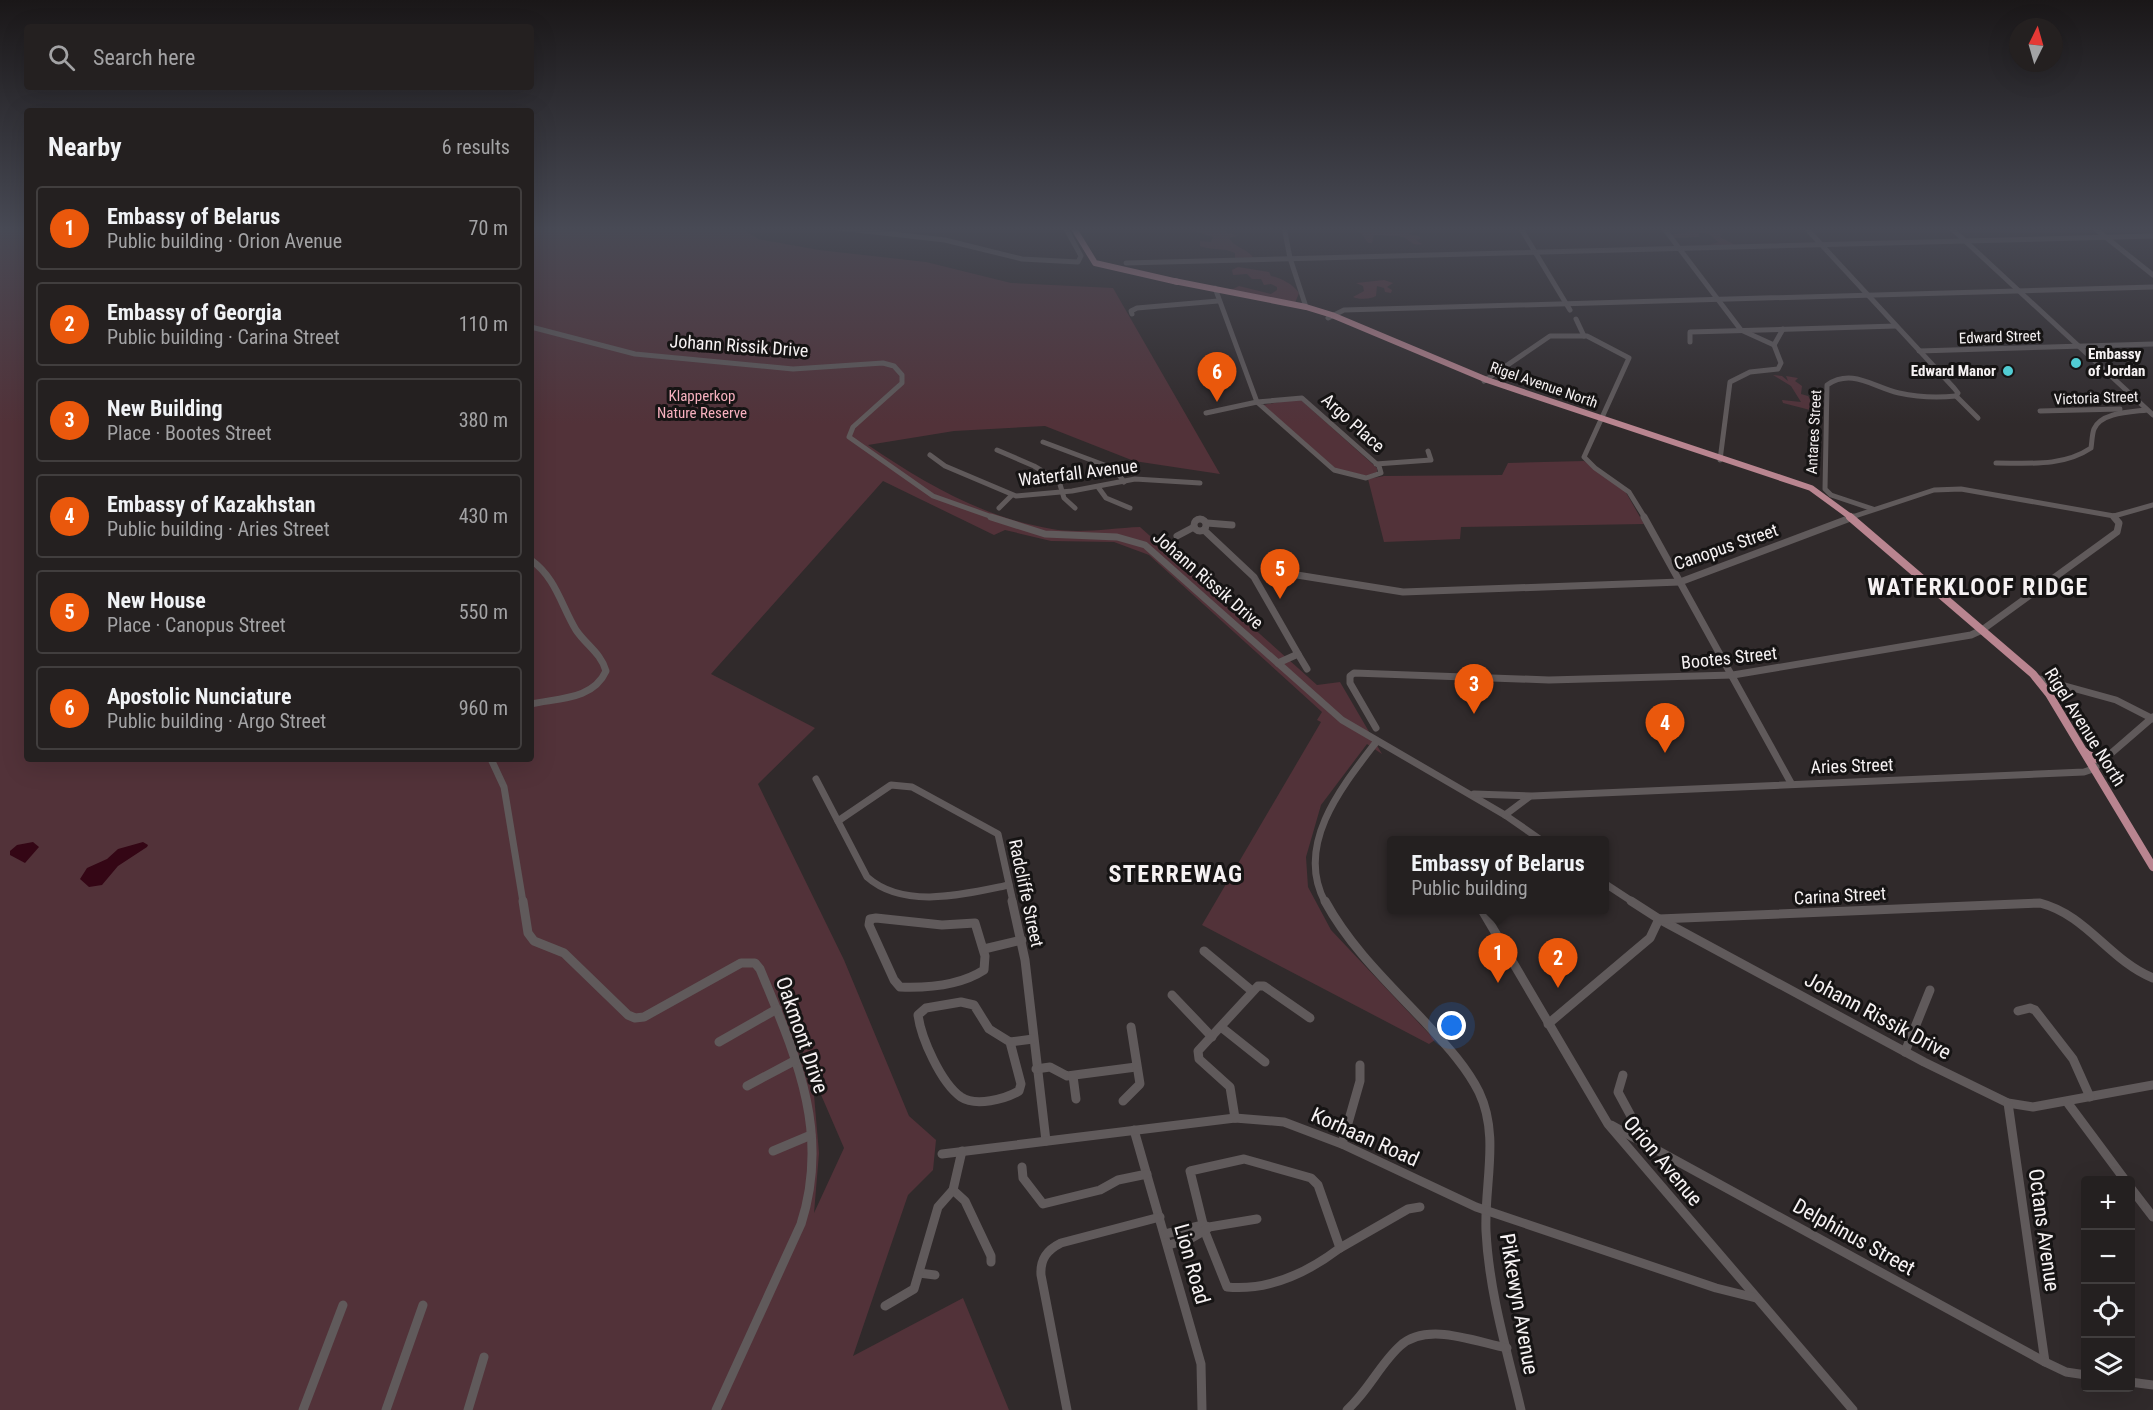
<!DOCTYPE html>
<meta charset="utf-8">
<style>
:root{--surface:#242020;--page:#2c2829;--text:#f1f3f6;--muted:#a3a3a5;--line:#413e3e;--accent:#ea580c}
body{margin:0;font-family:"Roboto Condensed",sans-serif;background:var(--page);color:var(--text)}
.controls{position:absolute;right:18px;bottom:18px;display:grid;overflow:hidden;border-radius:6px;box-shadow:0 6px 24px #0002}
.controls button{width:54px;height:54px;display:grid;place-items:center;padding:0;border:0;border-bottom:2px solid var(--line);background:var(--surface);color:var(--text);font:30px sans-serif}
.compass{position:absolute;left:2009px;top:18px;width:54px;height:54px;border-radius:50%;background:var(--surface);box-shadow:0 6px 24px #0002;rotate:5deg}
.you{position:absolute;left:1452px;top:1026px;width:21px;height:21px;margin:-15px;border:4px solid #fff;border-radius:50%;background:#1a73e8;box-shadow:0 0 0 9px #1a73e833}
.badge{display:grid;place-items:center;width:39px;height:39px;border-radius:50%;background:var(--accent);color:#fff;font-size:20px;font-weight:700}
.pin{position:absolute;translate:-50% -50px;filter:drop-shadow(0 2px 3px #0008)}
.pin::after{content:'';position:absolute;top:32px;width:21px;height:18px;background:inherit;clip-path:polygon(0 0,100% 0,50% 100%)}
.popup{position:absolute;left:1387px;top:836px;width:222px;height:78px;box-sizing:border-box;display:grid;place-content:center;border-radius:6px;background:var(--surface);filter:drop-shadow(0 2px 4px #0005);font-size:20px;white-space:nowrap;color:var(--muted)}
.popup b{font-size:22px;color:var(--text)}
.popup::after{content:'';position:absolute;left:50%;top:100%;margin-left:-12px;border:12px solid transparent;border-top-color:var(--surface)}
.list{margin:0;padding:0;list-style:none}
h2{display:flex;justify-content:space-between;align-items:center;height:78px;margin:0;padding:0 24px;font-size:26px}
h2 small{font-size:20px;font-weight:400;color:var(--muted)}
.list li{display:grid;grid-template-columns:39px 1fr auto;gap:18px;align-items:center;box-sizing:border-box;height:84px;margin:0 12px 12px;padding:0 12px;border:2px solid var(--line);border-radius:6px}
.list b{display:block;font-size:22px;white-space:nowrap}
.list p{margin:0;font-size:20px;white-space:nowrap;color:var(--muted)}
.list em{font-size:20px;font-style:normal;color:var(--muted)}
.icon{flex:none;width:33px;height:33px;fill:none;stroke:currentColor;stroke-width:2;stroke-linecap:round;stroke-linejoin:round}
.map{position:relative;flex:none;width:2153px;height:1410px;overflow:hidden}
.search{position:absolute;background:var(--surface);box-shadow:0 6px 24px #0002;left:24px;top:24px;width:510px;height:66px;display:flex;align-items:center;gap:15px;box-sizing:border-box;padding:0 21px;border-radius:6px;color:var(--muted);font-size:22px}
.panel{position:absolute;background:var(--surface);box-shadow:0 6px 24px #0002;left:24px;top:108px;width:510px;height:654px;border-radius:6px}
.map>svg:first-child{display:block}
.green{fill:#523239;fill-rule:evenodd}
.water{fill:#340615}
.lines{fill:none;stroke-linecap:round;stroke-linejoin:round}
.minor-far2{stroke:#605a5b;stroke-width:5}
.minor-far1{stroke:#605a5b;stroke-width:7}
.minor{stroke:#605a5b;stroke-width:9}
.major-far1{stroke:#b98590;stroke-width:6}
.major{stroke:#b98590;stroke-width:8}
.poi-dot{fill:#51ccd3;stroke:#161414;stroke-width:2}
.labels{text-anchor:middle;stroke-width:6;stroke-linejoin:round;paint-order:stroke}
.far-street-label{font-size:15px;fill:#f6f2f3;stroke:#161414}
.far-poi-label{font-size:15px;font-weight:bold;fill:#f6f2f3;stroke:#161414;text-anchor:start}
.far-park-label{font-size:15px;fill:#f6b0be;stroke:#161414}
.street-label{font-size:18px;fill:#f6f2f3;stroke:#161414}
.near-street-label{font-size:21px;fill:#f6f2f3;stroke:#161414}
.district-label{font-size:24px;font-weight:bold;letter-spacing:1.5px;fill:#f6f2f3;stroke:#161414}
</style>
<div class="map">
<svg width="2153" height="1410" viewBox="0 0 2153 1410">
<rect width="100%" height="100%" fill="#302a2b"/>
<g class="green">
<path d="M 0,227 L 27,227 L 27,759 L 531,759 L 531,227 L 740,227 L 758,239 L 819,250 L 926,262 L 1011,283 L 1113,288 L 1220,474 L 1134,461 L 1045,426 L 954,431 L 868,445 C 924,483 984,518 1052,529 C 1080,534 1112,528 1140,527 L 1317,685 L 1340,682 L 1382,754 L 1367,744 L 1321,805 L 1306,857 L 1308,887 L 1331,930 L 1435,1040 L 1429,1044 L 1202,925 L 1321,722 L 1317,720 L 1322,712 L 1149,555 L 1114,542 L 1051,541 L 1005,530 L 994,535 L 883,481 L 711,674 L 815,728 L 758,784 L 844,960 L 909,1116 L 936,1140 L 933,1170 L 908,1195 L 853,1356 L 963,1298 L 1009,1410 L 0,1410 ZM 781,1002 L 844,1148 L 814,1213 L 819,1153 L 814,1095 Z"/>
<path d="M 1188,227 L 1214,229 L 1223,227 L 1227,232 L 1237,236 L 1229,238 C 1234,248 1249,249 1253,258 L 1235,258 L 1235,253 C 1223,247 1212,251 1200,246 L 1200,241 L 1211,242 L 1213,237 L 1188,229 Z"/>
<path d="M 1359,227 L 1364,227 L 1367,230 L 1383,228 L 1401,231 L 1409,227 L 1415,231 L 1407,234 L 1419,236 L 1421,239 L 1416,240 L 1422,244 C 1413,246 1412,242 1405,238 C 1398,235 1381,235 1374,235 L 1372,243 L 1368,243 L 1361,233 L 1356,232 Z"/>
<path d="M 1689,227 L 1698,230 L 1721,229 L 1720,237 L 1735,245 L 1709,245 L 1719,242 C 1711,238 1711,231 1698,233 L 1700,237 L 1673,238 L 1670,235 L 1688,232 Z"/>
<path d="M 1238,267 L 1269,272 L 1271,276 C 1280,277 1294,285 1299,293 L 1295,303 L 1231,290 L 1239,286 L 1271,294 L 1277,290 L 1277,287 L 1271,284 L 1264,285 L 1261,279 L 1252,279 L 1247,274 L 1233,275 L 1232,270 Z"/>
<path d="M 1384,280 L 1393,283 L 1387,287 L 1392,290 L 1391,293 L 1385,292 L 1384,288 L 1377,286 L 1376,296 C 1371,299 1358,300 1353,297 L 1364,291 L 1363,286 L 1356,283 Z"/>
<polygon points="1773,375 1782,376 1788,381 1786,376 1798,378 1795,381 1802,386 1801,394 1808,396 1815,404 1814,411 1783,403 1782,400 1801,402 1791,386"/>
<polygon points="1296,399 1301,400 1377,468 1377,472 1367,476 1335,469 1263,405"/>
<polygon points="1584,461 1624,489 1644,524 1461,527 1460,539 1384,542 1368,479 1384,476 1502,475 1508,463"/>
</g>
<g class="water">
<polygon points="33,842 39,847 25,863 10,855 10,851 17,845"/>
<polygon points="143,842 148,845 147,847 118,866 102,885 89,887 80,879 87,868 107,859 118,849"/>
</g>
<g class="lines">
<g class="minor-far2">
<polyline points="830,227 945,240 1022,259 1078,262 1081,256 1065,227"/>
<polyline points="1284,227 1290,258 1306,307"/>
<polyline points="1520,227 1570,310"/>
<polyline points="1663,227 1741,330 1774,345 1781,363 1778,369 1750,372 1730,382 1720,460"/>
<polyline points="1805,227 1954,388 1958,393 1956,396"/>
<polyline points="1950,227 2153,415"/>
<polyline points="2093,227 2153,275"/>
<polyline points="1126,263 2153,236"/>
<polyline points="1215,288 1257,402"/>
<polyline points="1132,314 1131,311 1137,308 1218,301"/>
<polyline points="1328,318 1344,310 2153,287"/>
<polyline points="1576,319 1584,336"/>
<polyline points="531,327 635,354 793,369 883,363 894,366 902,375 902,383 853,427 849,437 933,496 995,518"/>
<polyline points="1690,342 1690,332 1896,326"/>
<polyline points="1774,345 1783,329"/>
<polyline points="1919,351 2153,344"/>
<polyline points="1484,381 1550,336 1587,336 1629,358 1584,457 1595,468 1629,492 1645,518"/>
<polyline points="1956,396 1978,418"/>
<polygon points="1302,398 1379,466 1381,473 1366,478 1334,470 1257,402"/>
<polyline points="2040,411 2120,409"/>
<polyline points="1206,413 1257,402"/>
<polyline points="1043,442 1115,469 1124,482"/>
<polyline points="997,450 1034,466 1059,481 1064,498 1075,508"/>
<polyline points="930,455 945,466 1016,496 1072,491 1135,479 1200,483"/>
<path d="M 1996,463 C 2028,463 2063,467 2091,448 C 2092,442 2092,434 2094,429 C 2101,412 2132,412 2147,410"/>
<polyline points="1376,464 1431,460 1428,451"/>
<polyline points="1098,487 1106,498 1130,508"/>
<polyline points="999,508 1012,495"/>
<path d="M 1873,509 L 1831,495 L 1825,489 L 1827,385 C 1852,368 1873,387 1899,393 C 1917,397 1937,398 1956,396"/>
<polyline points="2114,516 2115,518"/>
<polyline points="1849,518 1934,490 1961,489 2114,516 2153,505"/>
</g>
<g class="minor-far1">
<polyline points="991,517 1045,534 1117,537 1145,545 1342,720 1505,815 1541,840"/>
<polyline points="1644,517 1791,783"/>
<circle cx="1200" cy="525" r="6"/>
<polyline points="1207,523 1232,525"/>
<polyline points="1204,530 1254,577 1298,654 1278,663"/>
<polyline points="1177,536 1194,527"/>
<path d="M 531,560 C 556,578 561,605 576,630 C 586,645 601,653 606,671 C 593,700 558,698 531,704"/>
<polyline points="1297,575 1403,592 1680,582 1853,517"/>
<polyline points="1298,654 1307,669"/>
<polyline points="2036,678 2116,700 2153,719"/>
<polyline points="1376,728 1350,683 1350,676 1354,673 1549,680 1733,675 1971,635 1982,630 2117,532 2119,523 2114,517"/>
<polyline points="491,759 504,787 523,902"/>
<path d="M 816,779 L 867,877 C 904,910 965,894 1009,885"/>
<polyline points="1474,794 1532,796 2084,772 2093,769 2153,717"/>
<polyline points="1505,815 1529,797"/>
<polyline points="838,821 891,785 912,787 998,834 1013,902"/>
<polyline points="1604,883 1633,902"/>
<path d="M 1325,902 C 1294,844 1343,785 1377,741"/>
</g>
<g class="minor">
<path d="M 523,901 L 528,933 L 534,941 L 564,953 L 628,1015 L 635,1018 L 644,1017 L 741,963 L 755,963 L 760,969 C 795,1054 831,1131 801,1224 L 716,1410"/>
<polyline points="1012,901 1025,960 1046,1141"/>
<path d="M 1325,901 C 1350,947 1387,982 1423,1020 C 1443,1042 1465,1064 1479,1092 C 1500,1136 1484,1184 1486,1231 C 1489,1292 1507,1351 1521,1410"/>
<polyline points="1631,901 1659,919 1924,1062 2008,1103 2033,1107 2153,1085"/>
<polyline points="1482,910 1608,1124 1853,1410"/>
<path d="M 876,918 L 942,925 L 975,923 L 985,956 L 984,970 C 961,985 927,988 900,987 L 894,980 L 869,925 L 870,919 Z"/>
<polyline points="984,949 1022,940"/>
<polyline points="1204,951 1252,991"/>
<polyline points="1172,995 1212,1037"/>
<path d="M 961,1002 L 974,1005 L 989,1029 L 1010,1042 L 1021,1084 L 1019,1091 C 1005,1099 976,1107 961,1097 C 941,1083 921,1038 918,1015 L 926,1008 Z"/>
<polyline points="2018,1011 2030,1008 2035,1010 2073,1059 2090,1097"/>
<path d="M 1548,1024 L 1650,938 L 1659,919 L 2040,903 C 2087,915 2109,960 2153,978"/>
<polyline points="1221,1027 1265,1062"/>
<polyline points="719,1042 777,1009"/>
<polyline points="1010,1042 1033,1039"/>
<polyline points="1905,1052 1930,990"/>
<polyline points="1036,1069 1050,1067 1067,1076 1136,1067"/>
<polyline points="1623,1075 1618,1092 1645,1142"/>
<polyline points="1073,1076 1076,1099"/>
<polyline points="747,1086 794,1061"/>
<polyline points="1123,1101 1140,1084 1131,1027"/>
<polyline points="2067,1102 2125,1180"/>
<polyline points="2008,1103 2045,1362"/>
<polyline points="1235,1118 1230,1087 1199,1059 1198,1051 1258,986 1264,986 1310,1018"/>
<polyline points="1611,1125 2045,1362 2066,1372 2086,1375"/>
<polyline points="1134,1130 1201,1364 1202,1410"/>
<polyline points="1342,1144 1360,1081 1360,1065"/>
<polyline points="773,1151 811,1135"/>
<polyline points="942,1154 1235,1118 1284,1122 1342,1144 1476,1207 1716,1288 1756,1298"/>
<path d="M 1244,1159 L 1311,1178 L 1318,1185 L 1340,1248 C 1307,1273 1269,1291 1227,1287 L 1205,1232 L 1190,1171 Z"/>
<polyline points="1022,1167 1023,1178 1043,1204 1100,1190 1118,1180 1147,1174"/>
<polyline points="2130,1187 2153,1217"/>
<polyline points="953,1190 965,1201 991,1256 991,1262"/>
<polyline points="1165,1234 1203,1225 1209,1227 1257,1219"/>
<polyline points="1168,1245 1188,1240 1207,1229"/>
<polyline points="1340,1248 1408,1209 1420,1207"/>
<polyline points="919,1273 935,1275"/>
<polyline points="885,1306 914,1289 938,1207 953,1190 962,1151"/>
<polyline points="2130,1382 2153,1385"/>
<polyline points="303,1410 343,1305"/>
<polyline points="386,1410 423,1305"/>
<polyline points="468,1410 484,1357"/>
<path d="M 1067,1410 L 1041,1275 C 1040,1259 1047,1250 1061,1243 L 1160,1217"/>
<path d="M 1347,1410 C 1369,1390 1380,1364 1400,1346 C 1427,1321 1476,1342 1507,1348"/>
</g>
<g class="major-far1">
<polyline points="1073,227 1095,263 1178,282"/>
<polyline points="1174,281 1306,307 1332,315 1487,380 1811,488 1852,518"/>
</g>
<g class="major">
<polyline points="1850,517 2033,674 2049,694 2153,867"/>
<polyline points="2085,752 2096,759 2106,757"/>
</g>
</g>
<linearGradient id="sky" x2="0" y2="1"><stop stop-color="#1a1718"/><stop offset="0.54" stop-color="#484a55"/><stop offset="1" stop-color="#484a55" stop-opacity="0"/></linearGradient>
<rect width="2153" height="424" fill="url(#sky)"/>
<g class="poi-dot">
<circle cx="2076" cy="363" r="6"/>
<circle cx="2008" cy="371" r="6"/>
</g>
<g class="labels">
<g class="far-street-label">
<text transform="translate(2000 337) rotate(-2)" y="5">Edward Street</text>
<text transform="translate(1544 385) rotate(19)" y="5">Rigel Avenue North</text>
<text transform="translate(2096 398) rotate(-2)" y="5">Victoria Street</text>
<text transform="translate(1814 432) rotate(-87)" y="5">Antares Street</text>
</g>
<g class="far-poi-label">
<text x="2088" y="359">Embassy<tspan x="2088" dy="17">of Jordan</tspan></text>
<text x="1996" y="376" text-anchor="end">Edward Manor</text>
</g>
<g class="far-park-label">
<text x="702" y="401">Klapperkop<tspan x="702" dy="17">Nature Reserve</tspan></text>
</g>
<g class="street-label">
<text transform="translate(739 346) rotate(4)" y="6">Johann Rissik Drive</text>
<text transform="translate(1353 423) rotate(42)" y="6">Argo Place</text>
<text transform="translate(1078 473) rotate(-7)" y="6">Waterfall Avenue</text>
<text transform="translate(1726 547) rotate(-19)" y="6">Canopus Street</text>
<text transform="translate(1208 580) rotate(41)" y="6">Johann Rissik Drive</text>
<text transform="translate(1729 658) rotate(-6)" y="6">Bootes Street</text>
<text transform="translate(2085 727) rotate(58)" y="6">Rigel Avenue North</text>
<text transform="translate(1852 766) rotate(-2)" y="6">Aries Street</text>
<text transform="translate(1026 893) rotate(78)" y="6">Radcliffe Street</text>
<text transform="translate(1840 896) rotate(-3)" y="6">Carina Street</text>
</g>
<g class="near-street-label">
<text transform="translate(1878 1016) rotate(28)" y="7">Johann Rissik Drive</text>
<text transform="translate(802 1035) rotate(71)" y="7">Oakmont Drive</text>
<text transform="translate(1365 1137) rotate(24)" y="7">Korhaan Road</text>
<text transform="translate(1663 1161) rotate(50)" y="7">Orion Avenue</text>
<text transform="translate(2044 1230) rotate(82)" y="7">Octans Avenue</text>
<text transform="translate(1854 1237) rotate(29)" y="7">Delphinus Street</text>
<text transform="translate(1192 1264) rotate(74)" y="7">Lion Road</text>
<text transform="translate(1519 1304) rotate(80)" y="7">Pikkewyn Avenue</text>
</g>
<g class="district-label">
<text x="1978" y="595">WATERKLOOF RIDGE</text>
<text x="1176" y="882">STERREWAG</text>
</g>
</g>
</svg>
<div class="controls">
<button>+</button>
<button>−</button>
<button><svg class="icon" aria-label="locate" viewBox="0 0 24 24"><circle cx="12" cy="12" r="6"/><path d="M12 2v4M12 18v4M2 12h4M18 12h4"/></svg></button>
<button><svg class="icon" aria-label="layers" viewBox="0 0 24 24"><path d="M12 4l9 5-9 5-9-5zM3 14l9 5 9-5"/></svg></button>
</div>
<svg class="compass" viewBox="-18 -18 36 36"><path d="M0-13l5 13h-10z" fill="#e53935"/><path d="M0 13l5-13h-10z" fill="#a3a3a5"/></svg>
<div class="you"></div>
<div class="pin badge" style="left:1498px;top:983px">1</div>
<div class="popup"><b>Embassy of Belarus</b>Public building</div>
<div class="pin badge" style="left:1558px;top:988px">2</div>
<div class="pin badge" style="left:1474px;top:714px">3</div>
<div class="pin badge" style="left:1665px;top:753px">4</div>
<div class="pin badge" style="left:1280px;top:599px">5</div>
<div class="pin badge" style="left:1217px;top:402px">6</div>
<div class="search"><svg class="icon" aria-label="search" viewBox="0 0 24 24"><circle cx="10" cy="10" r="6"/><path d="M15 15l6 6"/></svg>Search here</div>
<section class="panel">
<h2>Nearby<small>6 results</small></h2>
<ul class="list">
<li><span class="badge">1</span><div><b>Embassy of Belarus</b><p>Public building · Orion Avenue</p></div><em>70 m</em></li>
<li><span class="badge">2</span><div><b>Embassy of Georgia</b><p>Public building · Carina Street</p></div><em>110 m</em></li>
<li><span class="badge">3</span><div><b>New Building</b><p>Place · Bootes Street</p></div><em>380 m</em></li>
<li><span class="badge">4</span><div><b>Embassy of Kazakhstan</b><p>Public building · Aries Street</p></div><em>430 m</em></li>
<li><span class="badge">5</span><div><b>New House</b><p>Place · Canopus Street</p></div><em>550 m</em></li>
<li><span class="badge">6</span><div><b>Apostolic Nunciature</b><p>Public building · Argo Street</p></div><em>960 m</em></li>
</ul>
</section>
</div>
